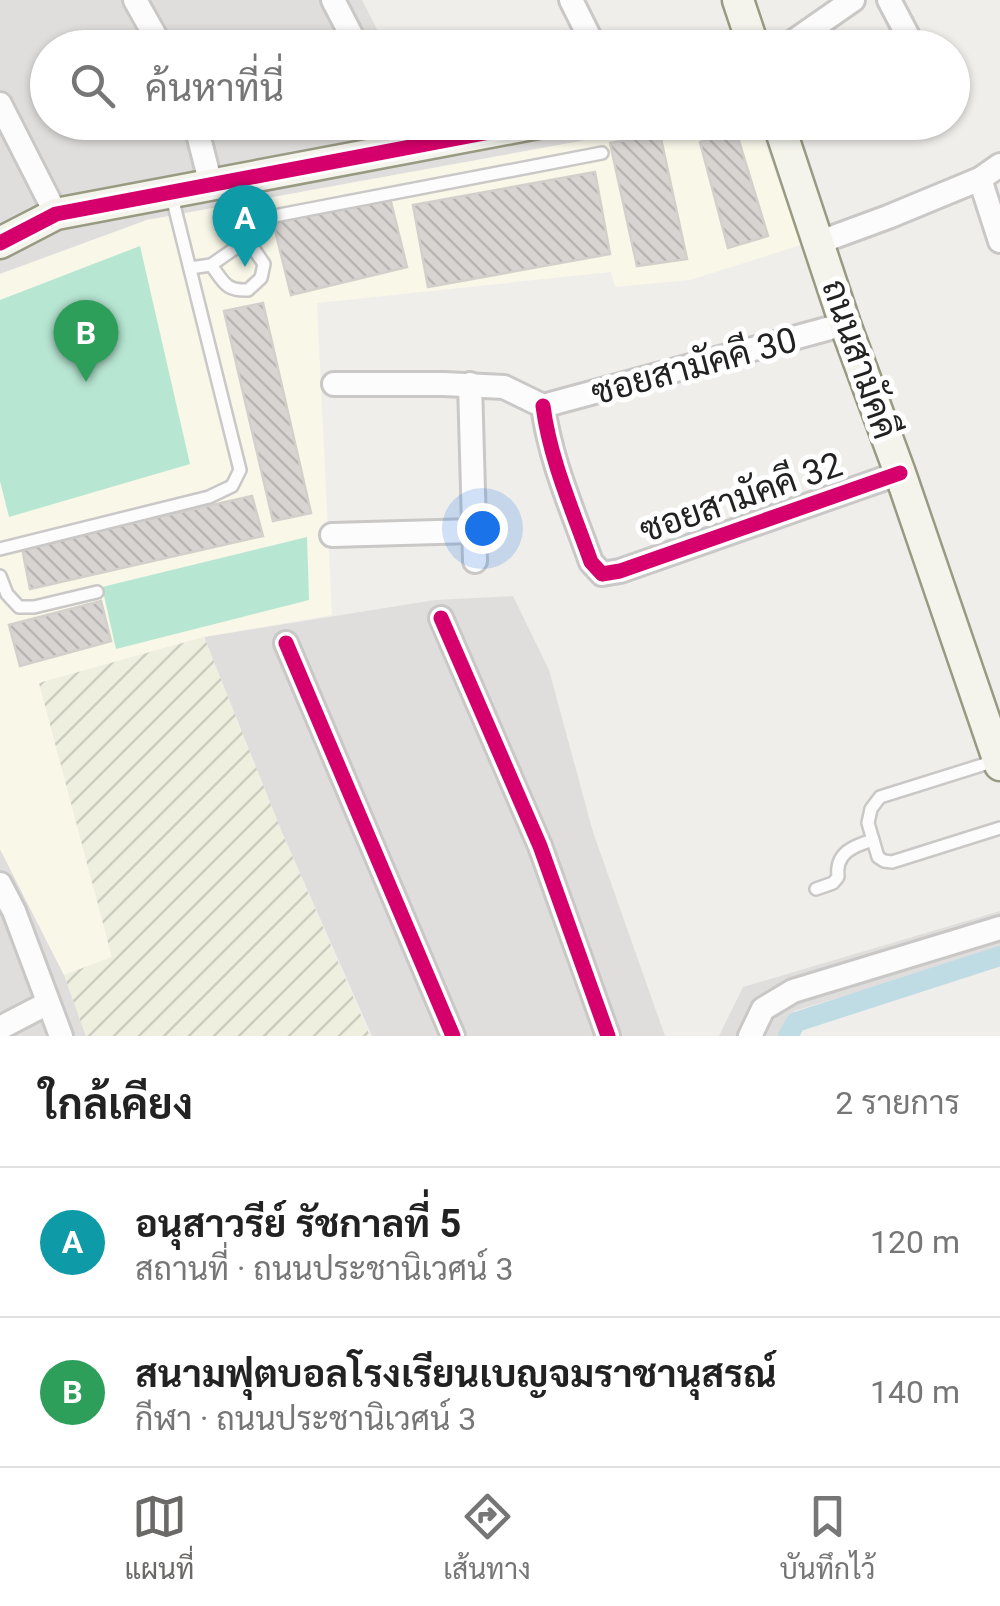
<!DOCTYPE html>
<html lang="th">
<meta charset="utf-8">
<style>
:root{--surface:#fff;--page:#f2f2f2;--text:#222;--muted:#767676;--line:#e0e0e0;--accent:#6a6968}
body{margin:0;font-family:Roboto,Sarabun,sans-serif;background:var(--page);color:var(--text)}
.you{position:absolute;left:482px;top:528px;width:35px;height:35px;margin:-25px;border:8px solid #fff;border-radius:50%;background:#1a73e8;box-shadow:0 0 0 15px #1a73e833}
.badge{display:grid;place-items:center;width:65px;height:65px;border-radius:50%;background:var(--accent);color:#fff;font-size:32px;font-weight:700}
.pin{position:absolute;translate:-50% -82px;filter:drop-shadow(0 2px 5px #0008)}
.pin::after{content:'';position:absolute;top:52px;width:35px;height:30px;background:inherit;clip-path:polygon(0 0,100% 0,50% 100%)}
.list{margin:0;padding:0;list-style:none}
h2{display:flex;justify-content:space-between;align-items:center;height:130px;margin:0;padding:0 40px;font-size:42px}
h2 small{font-size:32px;font-weight:400;color:var(--muted)}
.list li{display:grid;grid-template-columns:65px 1fr auto;gap:30px;align-items:center;box-sizing:border-box;height:150px;padding:0 40px;border-top:2px solid var(--line)}
.list b{display:block;font-size:38px;white-space:nowrap}
.list p{margin:0;font-size:32px;white-space:nowrap;color:var(--muted)}
.list em{font-size:32px;font-style:normal;color:var(--muted)}
.icon{flex:none;width:55px;height:55px;fill:none;stroke:currentColor;stroke-width:2;stroke-linecap:round;stroke-linejoin:round}
.map{position:relative;flex:none;width:1000px;height:1036px;overflow:hidden}
.search{position:absolute;background:var(--surface);box-shadow:0 2px 8px #0004;left:30px;right:30px;top:30px;height:110px;display:flex;align-items:center;gap:25px;box-sizing:border-box;padding:0 35px;border-radius:55px;color:var(--muted);font-size:38px}
.sheet{height:430px;background:var(--surface)}
nav{display:flex;justify-content:space-around;align-items:center;box-sizing:border-box;height:140px;border-top:2px solid var(--line);background:var(--surface);font-size:28px;color:var(--muted)}
nav a{display:grid;justify-items:center;gap:5px}
nav .on{color:var(--accent)}
.map>svg:first-child{display:block}
.residential{fill:#dfdedc}
.education{fill:#f8f7e8}
.farmland{fill:url(#farmland-furrows)}
.pitch{fill:#b7e6d2}
.lines{fill:none;stroke-linecap:round;stroke-linejoin:round}
.canal{stroke:#bfdbe3;stroke-width:20}
.building{fill:url(#building-back-hatch);stroke:#d3d0cc;stroke-width:2.5}
.lane-casing{stroke:#c9c8c7;stroke-width:16}
.street-casing{stroke:#c9c8c7;stroke-width:28}
.secondary-casing{stroke:#999a82;stroke-width:35}
.lane{stroke:#fdfcfc;stroke-width:11}
.street{stroke:#fdfcfc;stroke-width:22}
.secondary{stroke:#f4f4ed;stroke-width:30}
.cycleway-casing{stroke:#fff;stroke-width:21}
.cycleway{stroke:#d6006c;stroke-width:15}
.labels{text-anchor:middle;stroke-width:10;stroke-linejoin:round;paint-order:stroke}
.street-label{font-size:35px;fill:#222;stroke:#fff}
</style>
<div class="map">
<svg width="1000" height="1036" viewBox="0 0 1000 1036">
<defs>
<pattern id="farmland-furrows" width="10" height="10" patternUnits="userSpaceOnUse" patternTransform="scale(2.5)"><rect width="10" height="10" fill="#efefdf"/><path d="M-1 1l2-2M0 10L10 0M9 11l2-2" fill="none" stroke="#cdcdbf"/></pattern>
<pattern id="building-back-hatch" width="6" height="6" patternUnits="userSpaceOnUse" patternTransform="scale(2.5)"><rect width="6" height="6" fill="#d7d4d2"/><path d="M-1 5l2 2M0 0l6 6M5-1l2 2" fill="none" stroke="#b8b6b4"/></pattern>
</defs>
<rect width="100%" height="100%" fill="#f0eeeb"/>
<g class="residential">
<polygon points="0,0 362,0 386,47 48,48 48,122 680,123 147,220 0,274"/>
<polygon points="513,596 549,670 593,832 665,1036 372,1036 281,830 204,637 435,600"/>
<polygon points="0,849 64,975 86,1036 0,1036"/>
<polygon points="1000,911 1000,949 794,1011 781,1036 719,1036 743,987"/>
</g>
<polygon class="education" points="680,123 758,123 801,245 690,280 615,287 611,272 317,303 332,615 204,637 39,683 112,957 64,975 0,849 0,274 147,220"/>
<polygon class="farmland" points="204,637 281,830 370,1036 86,1036 64,975 112,957 39,683"/>
<g class="pitch">
<polygon points="140,246 190,464 9,517 0,481 0,300"/>
<polygon points="307,537 309,600 116,649 102,587"/>
</g>
<g class="lines">
<polyline class="canal" points="788,1036 796,1022 1000,956"/>
</g>
<g class="building">
<polygon points="736,131 768,236 728,248 700,142"/>
<polygon points="660,134 687,259 637,266 610,143"/>
<polygon points="595,172 610,254 428,287 413,205"/>
<polygon points="389,194 407,267 291,295 273,222"/>
<polygon points="263,303 311,513 273,521 224,311"/>
<polygon points="252,496 263,536 30,589 22,548"/>
<polygon points="101,601 111,641 20,666 9,625"/>
</g>
<g class="lines">
<defs>
<g id="lane">
<path d="M 211,265 C 224,282 225,291 248,290 L 261,278 L 264,264 L 249,242"/>
<polyline points="190,268 211,265 234,249 249,242 261,225 274,216 602,153"/>
<polyline points="0,549 209,497 232,486 240,470 171,193"/>
<polyline points="0,576 7,594 19,607 34,607 97,592"/>
<polyline points="998,760 880,797 871,809 868,823 878,857 884,861 892,862 1000,828"/>
<path d="M 816,889 L 833,883 L 838,877 C 835,853 853,846 873,840"/>
</g>
<g id="street">
<polyline points="135,0 162,48"/>
<polyline points="333,0 358,48"/>
<polyline points="571,0 595,48"/>
<polyline points="889,0 909,38"/>
<polyline points="784,48 853,0"/>
<polyline points="0,104 56,214"/>
<polyline points="195,122 211,185"/>
<polyline points="396,122 409,148"/>
<polyline points="980,179 1000,241"/>
<polyline points="820,242 888,217 980,179 1000,165"/>
<polyline points="334,384 444,384 504,387 543,406"/>
<polyline points="470,384 475,561"/>
<path d="M 543,406 C 550,460 573,511 591,562 L 602,574 L 620,571 L 900,473"/>
<polyline points="543,406 845,324"/>
<polyline points="332,535 473,531"/>
<polyline points="441,618 540,846 608,1036"/>
<polyline points="286,643 453,1036"/>
<polyline points="0,884 14,911 61,1036"/>
<polyline points="0,1028 48,1003"/>
<polyline points="750,1036 763,1009 793,991 1000,928"/>
</g>
<g id="secondary">
<polyline points="738,0 754,48"/>
<polyline points="778,122 845,324 900,473 1000,765"/>
<polyline points="0,243 56,214 543,122"/>
</g>
</defs>
<use href="#lane" class="lane-casing"/>
<use href="#street" class="street-casing"/>
<use href="#secondary" class="secondary-casing"/>
<use href="#lane" class="lane"/>
<use href="#street" class="street"/>
<use href="#secondary" class="secondary"/>
<defs>
<g id="cycleway">
<polyline points="0,243 56,214 543,122"/>
<path d="M 543,406 C 550,460 573,511 591,562 L 602,574 L 620,571 L 900,473"/>
<polyline points="441,618 540,846 608,1036"/>
<polyline points="286,643 453,1036"/>
</g>
</defs>
<use href="#cycleway" class="cycleway-casing"/>
<use href="#cycleway" class="cycleway"/>
</g>
<g class="labels">
<g class="street-label">
<text transform="translate(860 359) rotate(71)" y="12">ถนนสามัคคี</text>
<text transform="translate(694 366) rotate(-15)" y="12">ซอยสามัคคี 30</text>
<text transform="translate(741 497) rotate(-19)" y="12">ซอยสามัคคี 32</text>
</g>
</g>
</svg>
<div class="you"></div>
<div class="pin badge" style="left:245px;top:267px;background:#0f9aa8">A</div>
<div class="pin badge" style="left:86px;top:382px;background:#2e9e5b">B</div>
<div class="search"><svg class="icon" aria-label="search" viewBox="0 0 24 24"><circle cx="10" cy="10" r="6"/><path d="M15 15l6 6"/></svg>ค้นหาที่นี่</div>
</div>
<section class="sheet">
<h2>ใกล้เคียง<small>2 รายการ</small></h2>
<ul class="list">
<li><span class="badge" style="background:#0f9aa8">A</span><div><b>อนุสาวรีย์ รัชกาลที่ 5</b><p>สถานที่ · ถนนประชานิเวศน์ 3</p></div><em>120 m</em></li>
<li><span class="badge" style="background:#2e9e5b">B</span><div><b>สนามฟุตบอลโรงเรียนเบญจมราชานุสรณ์</b><p>กีฬา · ถนนประชานิเวศน์ 3</p></div><em>140 m</em></li>
</ul>
</section>
<nav>
<a class="on"><svg class="icon" aria-label="map" viewBox="0 0 24 24"><path d="M3 6l6-2 6 2 6-2v14l-6 2-6-2-6 2zM9 4v14M15 6v14"/></svg>แผนที่</a>
<a><svg class="icon" aria-label="directions" viewBox="0 0 24 24"><path d="M12 3l9 9-9 9-9-9zM9 14v-3h6M13 9l2 2-2 2"/></svg>เส้นทาง</a>
<a><svg class="icon" aria-label="saved" viewBox="0 0 24 24"><path d="M7 4h10v16l-5-4-5 4z"/></svg>บันทึกไว้</a>
</nav>
